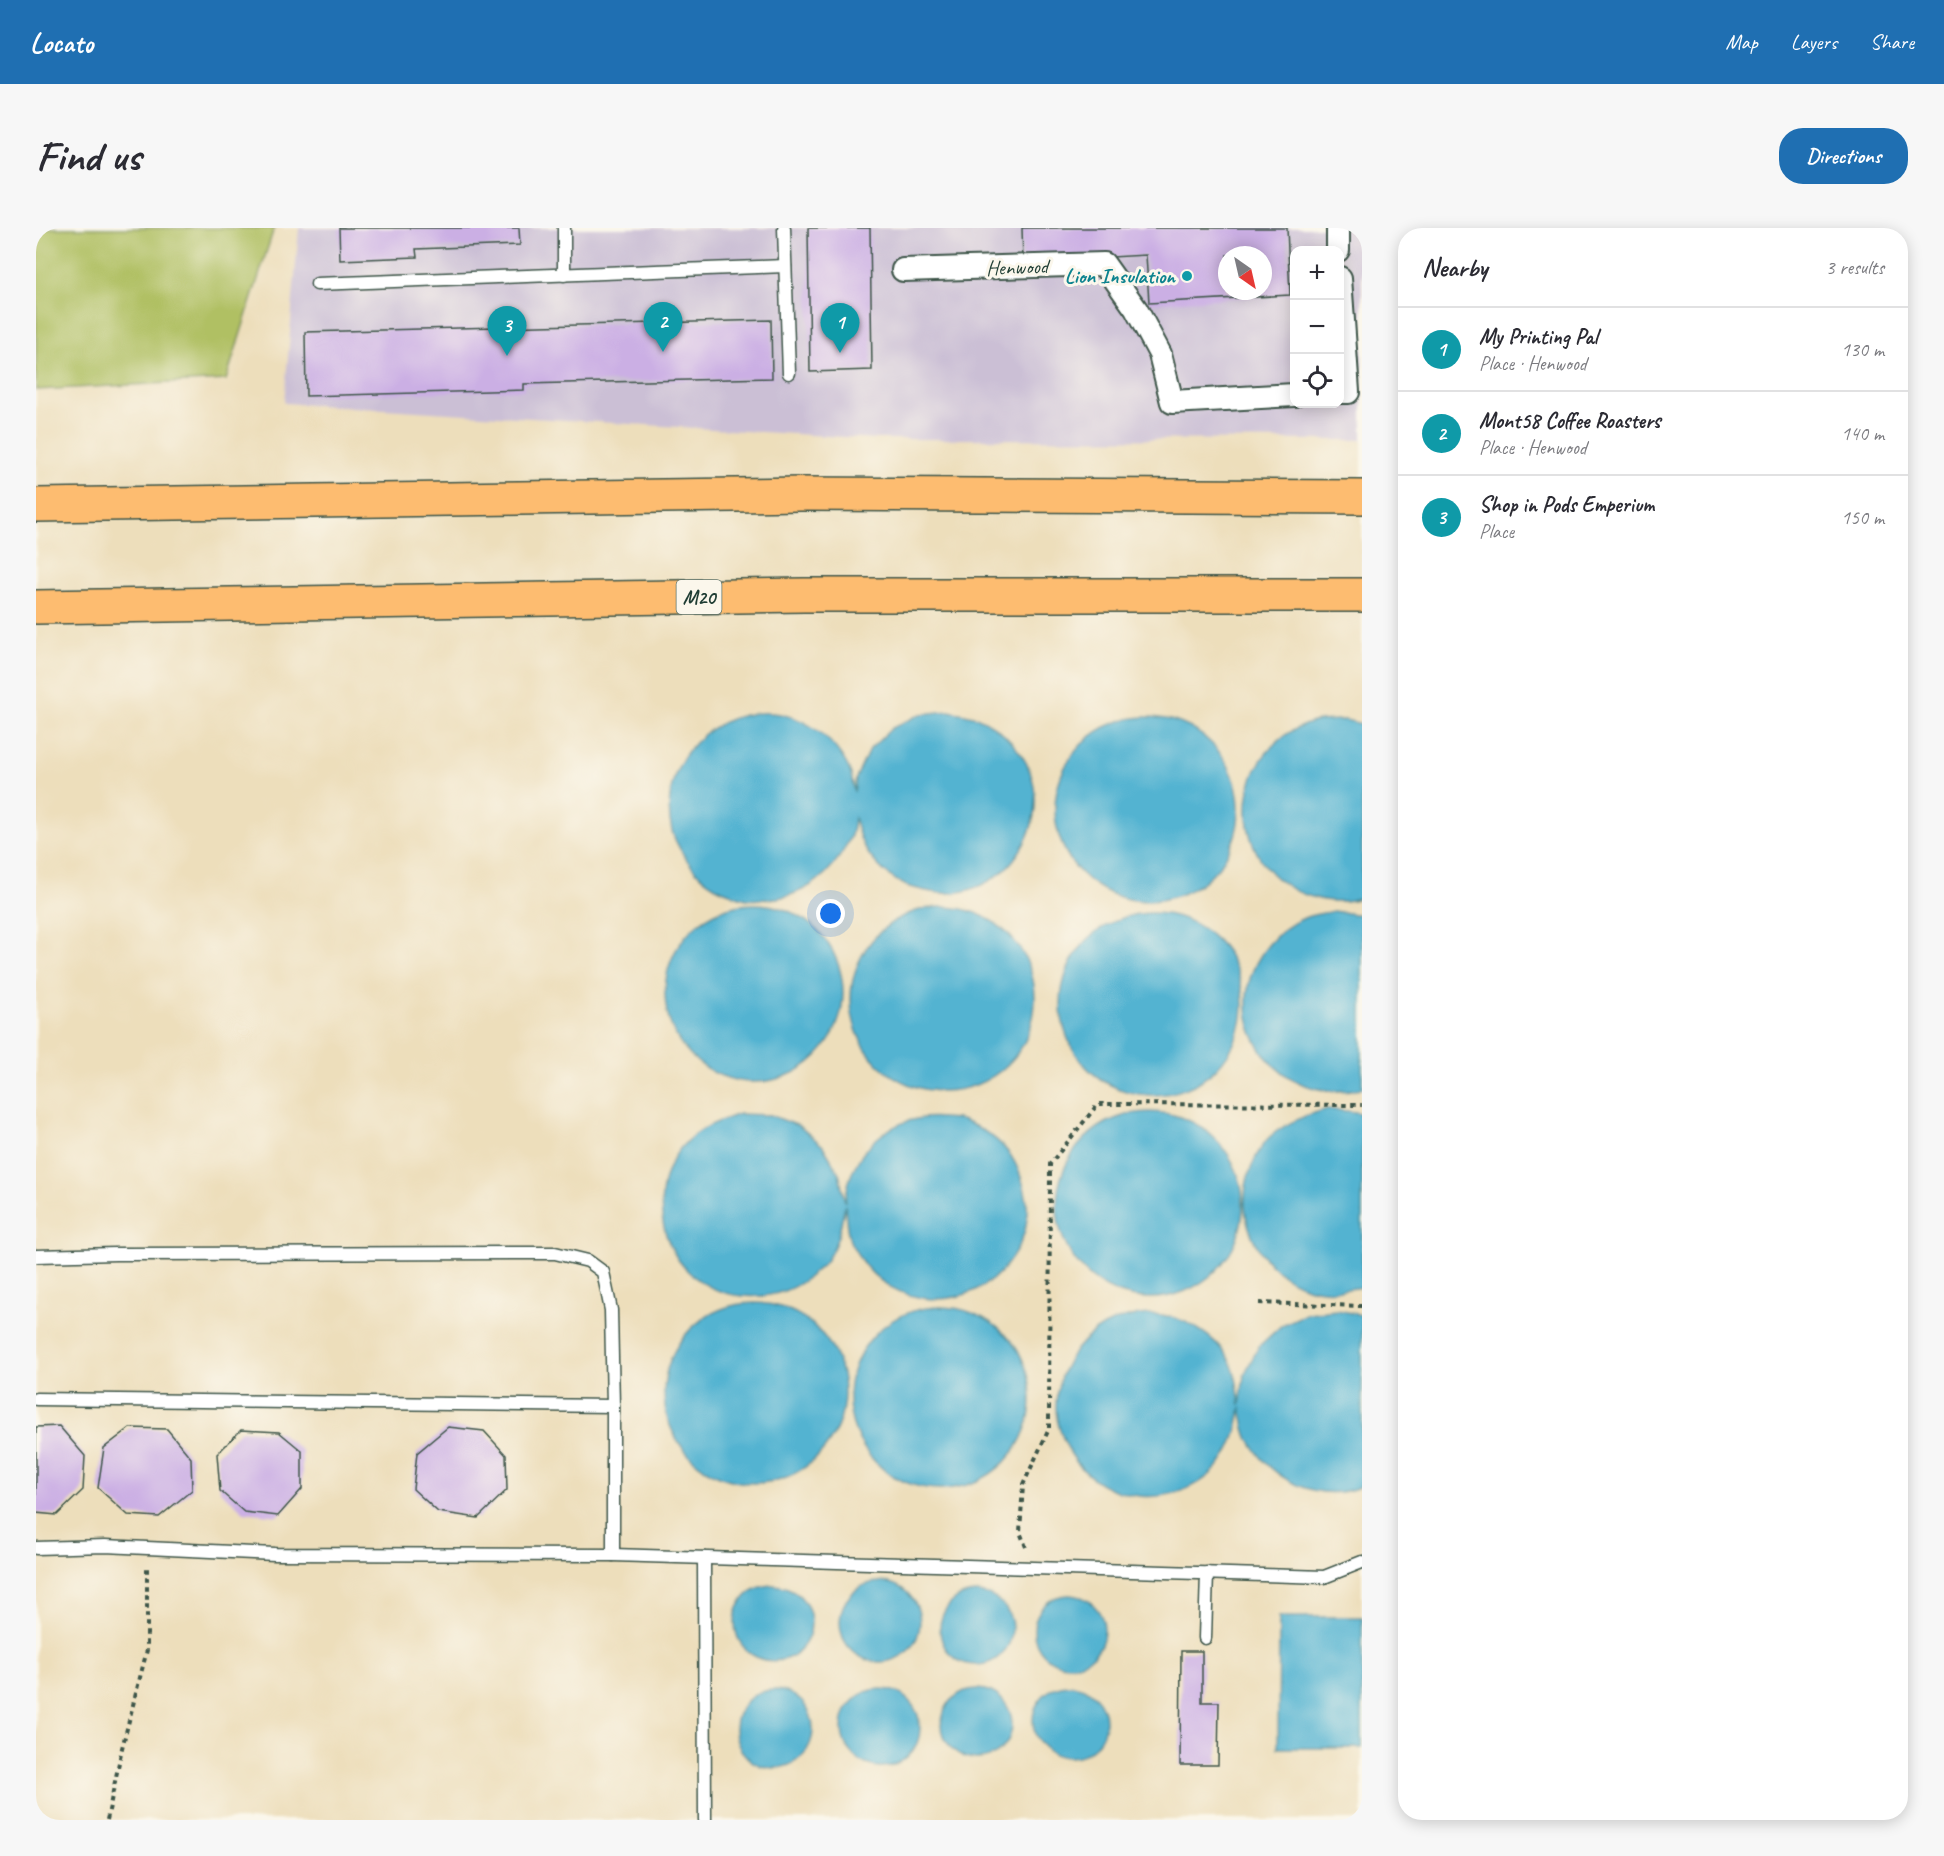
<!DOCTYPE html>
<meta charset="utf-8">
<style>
:root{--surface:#fff;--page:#f7f7f7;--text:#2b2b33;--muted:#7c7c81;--line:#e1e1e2;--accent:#1f6fb2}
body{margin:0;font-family:Caveat,sans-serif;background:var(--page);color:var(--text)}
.controls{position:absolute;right:18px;top:18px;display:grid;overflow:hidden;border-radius:12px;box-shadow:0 3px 15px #0003}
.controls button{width:54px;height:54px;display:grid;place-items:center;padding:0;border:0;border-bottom:2px solid var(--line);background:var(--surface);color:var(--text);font:30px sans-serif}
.compass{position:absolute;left:1182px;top:18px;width:54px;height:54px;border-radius:50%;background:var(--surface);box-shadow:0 3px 15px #0003;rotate:146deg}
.you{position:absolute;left:795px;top:686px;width:21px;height:21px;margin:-15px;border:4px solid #fff;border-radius:50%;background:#1a73e8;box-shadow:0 0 0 9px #1a73e833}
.badge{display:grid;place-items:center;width:39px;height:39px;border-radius:50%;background:var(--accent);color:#fff;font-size:20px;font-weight:700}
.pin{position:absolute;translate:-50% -50px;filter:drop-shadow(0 2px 3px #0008)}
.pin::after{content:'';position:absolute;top:32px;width:21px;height:18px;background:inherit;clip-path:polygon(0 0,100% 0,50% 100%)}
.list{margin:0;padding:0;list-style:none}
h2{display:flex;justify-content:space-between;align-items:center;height:78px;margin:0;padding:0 24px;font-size:26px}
h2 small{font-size:20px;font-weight:400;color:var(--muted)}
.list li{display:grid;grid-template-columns:39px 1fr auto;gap:18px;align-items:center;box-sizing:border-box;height:84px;padding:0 24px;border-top:2px solid var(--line)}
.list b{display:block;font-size:22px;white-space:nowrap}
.list p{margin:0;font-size:20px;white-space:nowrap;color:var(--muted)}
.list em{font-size:20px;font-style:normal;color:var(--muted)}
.icon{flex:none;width:33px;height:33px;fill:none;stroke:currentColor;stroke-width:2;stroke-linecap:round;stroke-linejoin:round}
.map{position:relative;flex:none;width:1326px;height:1592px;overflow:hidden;border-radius:24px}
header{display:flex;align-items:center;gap:36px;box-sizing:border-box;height:84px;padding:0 30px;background:var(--accent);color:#fff}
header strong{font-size:28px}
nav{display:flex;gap:33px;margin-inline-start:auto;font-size:21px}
.intro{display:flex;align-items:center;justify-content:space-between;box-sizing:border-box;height:144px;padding:0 36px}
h1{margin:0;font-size:42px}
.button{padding:15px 27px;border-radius:24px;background:var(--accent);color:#fff;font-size:21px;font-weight:700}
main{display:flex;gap:36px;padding:0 36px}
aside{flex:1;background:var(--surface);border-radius:24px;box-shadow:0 3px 15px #0003}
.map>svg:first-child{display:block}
.industrial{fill:#cbbfd5;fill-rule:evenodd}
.green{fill:#b0c063;stroke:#687e4c;stroke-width:1.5}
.water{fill:#52b3d1;stroke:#387882;stroke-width:1.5}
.building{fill:#cbafe4;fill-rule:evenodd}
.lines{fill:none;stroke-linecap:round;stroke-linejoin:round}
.service-casing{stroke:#3e5548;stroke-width:15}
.minor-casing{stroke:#3e5548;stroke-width:26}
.motorway-casing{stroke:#3e5548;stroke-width:36}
.path{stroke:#3e5548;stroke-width:4;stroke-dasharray:4.5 4.5;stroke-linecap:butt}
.service{stroke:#fff;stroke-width:12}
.minor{stroke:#fff;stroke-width:22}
.motorway{stroke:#fdbc70;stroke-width:33}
.culture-dot{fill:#0f9aa8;stroke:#fbf7ec;stroke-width:2}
.labels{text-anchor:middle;stroke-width:6;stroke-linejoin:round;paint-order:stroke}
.shield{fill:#fbf7ec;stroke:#61756b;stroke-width:1.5}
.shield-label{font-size:20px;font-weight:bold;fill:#1f3d34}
.street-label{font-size:21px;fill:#1f3d34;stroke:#fbf7ec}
.culture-label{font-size:21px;font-weight:bold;fill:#0d838f;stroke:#fbf7ec;text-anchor:end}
</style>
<header>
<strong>Locato</strong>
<nav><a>Map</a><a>Layers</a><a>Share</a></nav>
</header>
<div class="intro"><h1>Find us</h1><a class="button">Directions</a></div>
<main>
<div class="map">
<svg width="1326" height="1592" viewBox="0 0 1326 1592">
<rect width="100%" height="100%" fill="#fbf7ec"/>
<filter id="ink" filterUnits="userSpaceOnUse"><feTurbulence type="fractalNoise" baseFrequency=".0167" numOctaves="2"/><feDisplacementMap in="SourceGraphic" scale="12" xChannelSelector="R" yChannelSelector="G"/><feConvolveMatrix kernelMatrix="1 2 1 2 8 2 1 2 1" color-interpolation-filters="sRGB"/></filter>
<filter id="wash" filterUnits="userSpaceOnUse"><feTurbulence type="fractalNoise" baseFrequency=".008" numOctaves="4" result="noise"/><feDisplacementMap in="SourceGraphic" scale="24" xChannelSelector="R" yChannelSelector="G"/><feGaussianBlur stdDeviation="1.35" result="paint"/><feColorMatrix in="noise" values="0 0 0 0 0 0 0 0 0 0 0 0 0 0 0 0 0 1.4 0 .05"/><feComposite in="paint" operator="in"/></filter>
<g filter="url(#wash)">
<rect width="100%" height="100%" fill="#eddebb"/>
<path class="industrial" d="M 263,0 L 1326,0 L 1326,212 L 840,211 L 248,175 ZM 1258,22 L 1304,22 L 1304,176 L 1258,176 ZM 1191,27 L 1227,27 L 1227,63 L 1191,63 Z"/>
<polygon class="green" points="0,0 238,0 190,152 0,162"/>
<g class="water">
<path d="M 913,483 C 922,485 932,486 940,489 C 954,494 967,505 977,516 C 1035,580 970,685 886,662 C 881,660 874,660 869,657 C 851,649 832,630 825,612 C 822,605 821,597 818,590 C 817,597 817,605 813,612 C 797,646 768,670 729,671 C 723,671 716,672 711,671 C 705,670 699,667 694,665 C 670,657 656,642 644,621 C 634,605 632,586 634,569 C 641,501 721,461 778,500 C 793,510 809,529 815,546 C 816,552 817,558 818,564 L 820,550 L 833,522 L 856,500 L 885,486 Z"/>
<circle cx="1111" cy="581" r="92"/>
<path d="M 1309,492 L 1326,496 L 1326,669 C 1310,675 1292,674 1276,669 C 1188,643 1190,520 1277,494 C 1287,492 1299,492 1309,492 Z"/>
<circle cx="718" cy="765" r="89"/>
<circle cx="907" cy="771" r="92"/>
<path d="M 1297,683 L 1326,687 L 1326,860 C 1239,881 1175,785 1233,716 C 1242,706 1253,696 1266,691 C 1275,686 1287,686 1297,683 Z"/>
<circle cx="1116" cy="776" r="91"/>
<path d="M 1291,881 L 1320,884 L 1326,886 L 1326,1059 C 1308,1062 1290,1065 1271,1059 C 1226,1045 1199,994 1212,949 C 1217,934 1224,916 1237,906 C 1254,893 1271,887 1291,881 Z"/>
<circle cx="1114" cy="977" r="93"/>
<path d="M 703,886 L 734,887 L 763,898 L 787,918 L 803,945 L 809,974 C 814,923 855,885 907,890 C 913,891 920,890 925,892 C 931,894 937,897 942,900 C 960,909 974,923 982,941 C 988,956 993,973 991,989 C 990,1006 982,1022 972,1035 C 934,1086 857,1082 823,1029 C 820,1023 816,1018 814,1013 C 810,1001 810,989 809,977 C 804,999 803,1014 790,1033 C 786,1038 781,1042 776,1046 C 743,1076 689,1076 655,1046 C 618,1013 615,949 650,914 C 665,899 684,893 703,886 Z"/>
<circle cx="718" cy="1165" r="90"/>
<circle cx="904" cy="1170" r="91"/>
<path d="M 1301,1082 L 1326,1087 L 1326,1258 C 1282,1277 1234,1251 1213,1211 C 1208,1202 1207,1189 1205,1179 C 1203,1201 1195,1224 1180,1241 C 1139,1283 1065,1276 1035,1226 C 1027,1212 1020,1196 1020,1179 C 1019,1107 1102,1061 1162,1101 C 1175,1109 1187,1120 1194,1133 C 1201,1147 1202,1162 1204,1177 L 1208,1147 L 1223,1118 L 1246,1097 L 1272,1085 Z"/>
<circle cx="844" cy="1394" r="40"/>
<circle cx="737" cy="1395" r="38"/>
<circle cx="940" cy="1401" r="36"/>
<circle cx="1033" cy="1402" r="35"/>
<polygon points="1243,1389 1326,1389 1326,1520 1242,1520"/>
<circle cx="1033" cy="1493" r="36"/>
<circle cx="941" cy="1496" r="35"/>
<circle cx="845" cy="1500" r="39"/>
<circle cx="738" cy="1501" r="39"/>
</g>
<g id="blocks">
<g class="building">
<polygon points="303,0 483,0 484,17 380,21 381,29 304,32"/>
<polygon points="772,0 834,0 836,142 774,144"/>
<path d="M 986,0 L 1251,0 L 1254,67 L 1113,75 L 1110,27 L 987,34 ZM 1191,27 L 1227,27 L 1227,63 L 1191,63 Z"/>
<polygon points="735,92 736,150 488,156 488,162 270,168 269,104"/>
<polygon points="23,1198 49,1228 47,1262 21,1287 0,1285 0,1199"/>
<polygon points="412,1199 448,1203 470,1227 471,1262 442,1290 402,1284 377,1261 381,1225"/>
<polygon points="94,1200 131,1201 155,1230 156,1262 123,1289 92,1287 62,1260 68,1220"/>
<polygon points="205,1202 243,1204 266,1223 266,1261 242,1288 208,1284 184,1263 181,1226"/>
<polygon points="1145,1423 1166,1423 1166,1474 1183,1474 1182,1537 1144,1537"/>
</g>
</g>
</g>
<g filter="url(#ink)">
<use href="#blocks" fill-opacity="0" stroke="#3e5548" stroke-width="1.5"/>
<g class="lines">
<defs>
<g id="service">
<polyline points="528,0 528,47"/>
<polyline points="748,0 753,145"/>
<polyline points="281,56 749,38"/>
<polyline points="0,1028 80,1026 519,1025 552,1033 567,1044 575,1082 577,1178 577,1327"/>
<polyline points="0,1171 577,1178 577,1185"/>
<polyline points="0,1320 69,1318 239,1326 577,1327 1288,1349 1326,1334"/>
<polyline points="668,1330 669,1592"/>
<polyline points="1169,1410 1171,1345"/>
</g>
<g id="minor">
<polyline points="1302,22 1302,0"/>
<polyline points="867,42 1068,36 1100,81 1124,126 1136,174 1258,167"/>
<polyline points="1304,50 1312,164 1304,164"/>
</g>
<g id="motorway">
<polyline points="0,277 765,266 1326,269"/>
<polyline points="0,379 768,367 1326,367"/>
</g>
</defs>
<use href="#service" class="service-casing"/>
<use href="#minor" class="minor-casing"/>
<use href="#motorway" class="motorway-casing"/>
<g class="path">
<polyline points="1223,1075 1326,1078"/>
<polyline points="990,1319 984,1304 987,1257 1013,1201 1014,936 1062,876 1326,877"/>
<polyline points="71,1592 86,1520 111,1422 111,1338"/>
</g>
<use href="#service" class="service"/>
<use href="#minor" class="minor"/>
<use href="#motorway" class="motorway"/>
</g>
</g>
<circle class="culture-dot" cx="1151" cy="48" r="6"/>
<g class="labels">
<rect class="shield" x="640.5" y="352" width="45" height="34" rx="4.5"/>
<g class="shield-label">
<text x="663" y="376">M20</text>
</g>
<g class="street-label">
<text transform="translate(981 39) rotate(-2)" y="7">Henwood</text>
</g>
<g class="culture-label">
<text x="1139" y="55">Lion Insulation</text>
</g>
</g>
</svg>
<div class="controls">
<button>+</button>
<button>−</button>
<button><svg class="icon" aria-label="locate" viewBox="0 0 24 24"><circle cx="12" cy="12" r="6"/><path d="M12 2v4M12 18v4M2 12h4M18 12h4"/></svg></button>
</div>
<svg class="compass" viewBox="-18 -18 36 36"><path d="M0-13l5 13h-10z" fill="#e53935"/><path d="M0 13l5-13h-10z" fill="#7c7c81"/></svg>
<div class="you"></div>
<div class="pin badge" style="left:804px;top:125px;background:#0f9aa8">1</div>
<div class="pin badge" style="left:627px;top:124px;background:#0f9aa8">2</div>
<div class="pin badge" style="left:471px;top:128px;background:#0f9aa8">3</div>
</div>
<aside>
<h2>Nearby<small>3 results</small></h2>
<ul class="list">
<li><span class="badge" style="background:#0f9aa8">1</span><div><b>My Printing Pal</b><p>Place · Henwood</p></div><em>130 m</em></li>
<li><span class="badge" style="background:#0f9aa8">2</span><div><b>Mont58 Coffee Roasters</b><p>Place · Henwood</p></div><em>140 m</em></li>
<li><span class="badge" style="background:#0f9aa8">3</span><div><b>Shop in Pods Emperium</b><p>Place</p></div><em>150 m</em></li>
</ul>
</aside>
</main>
